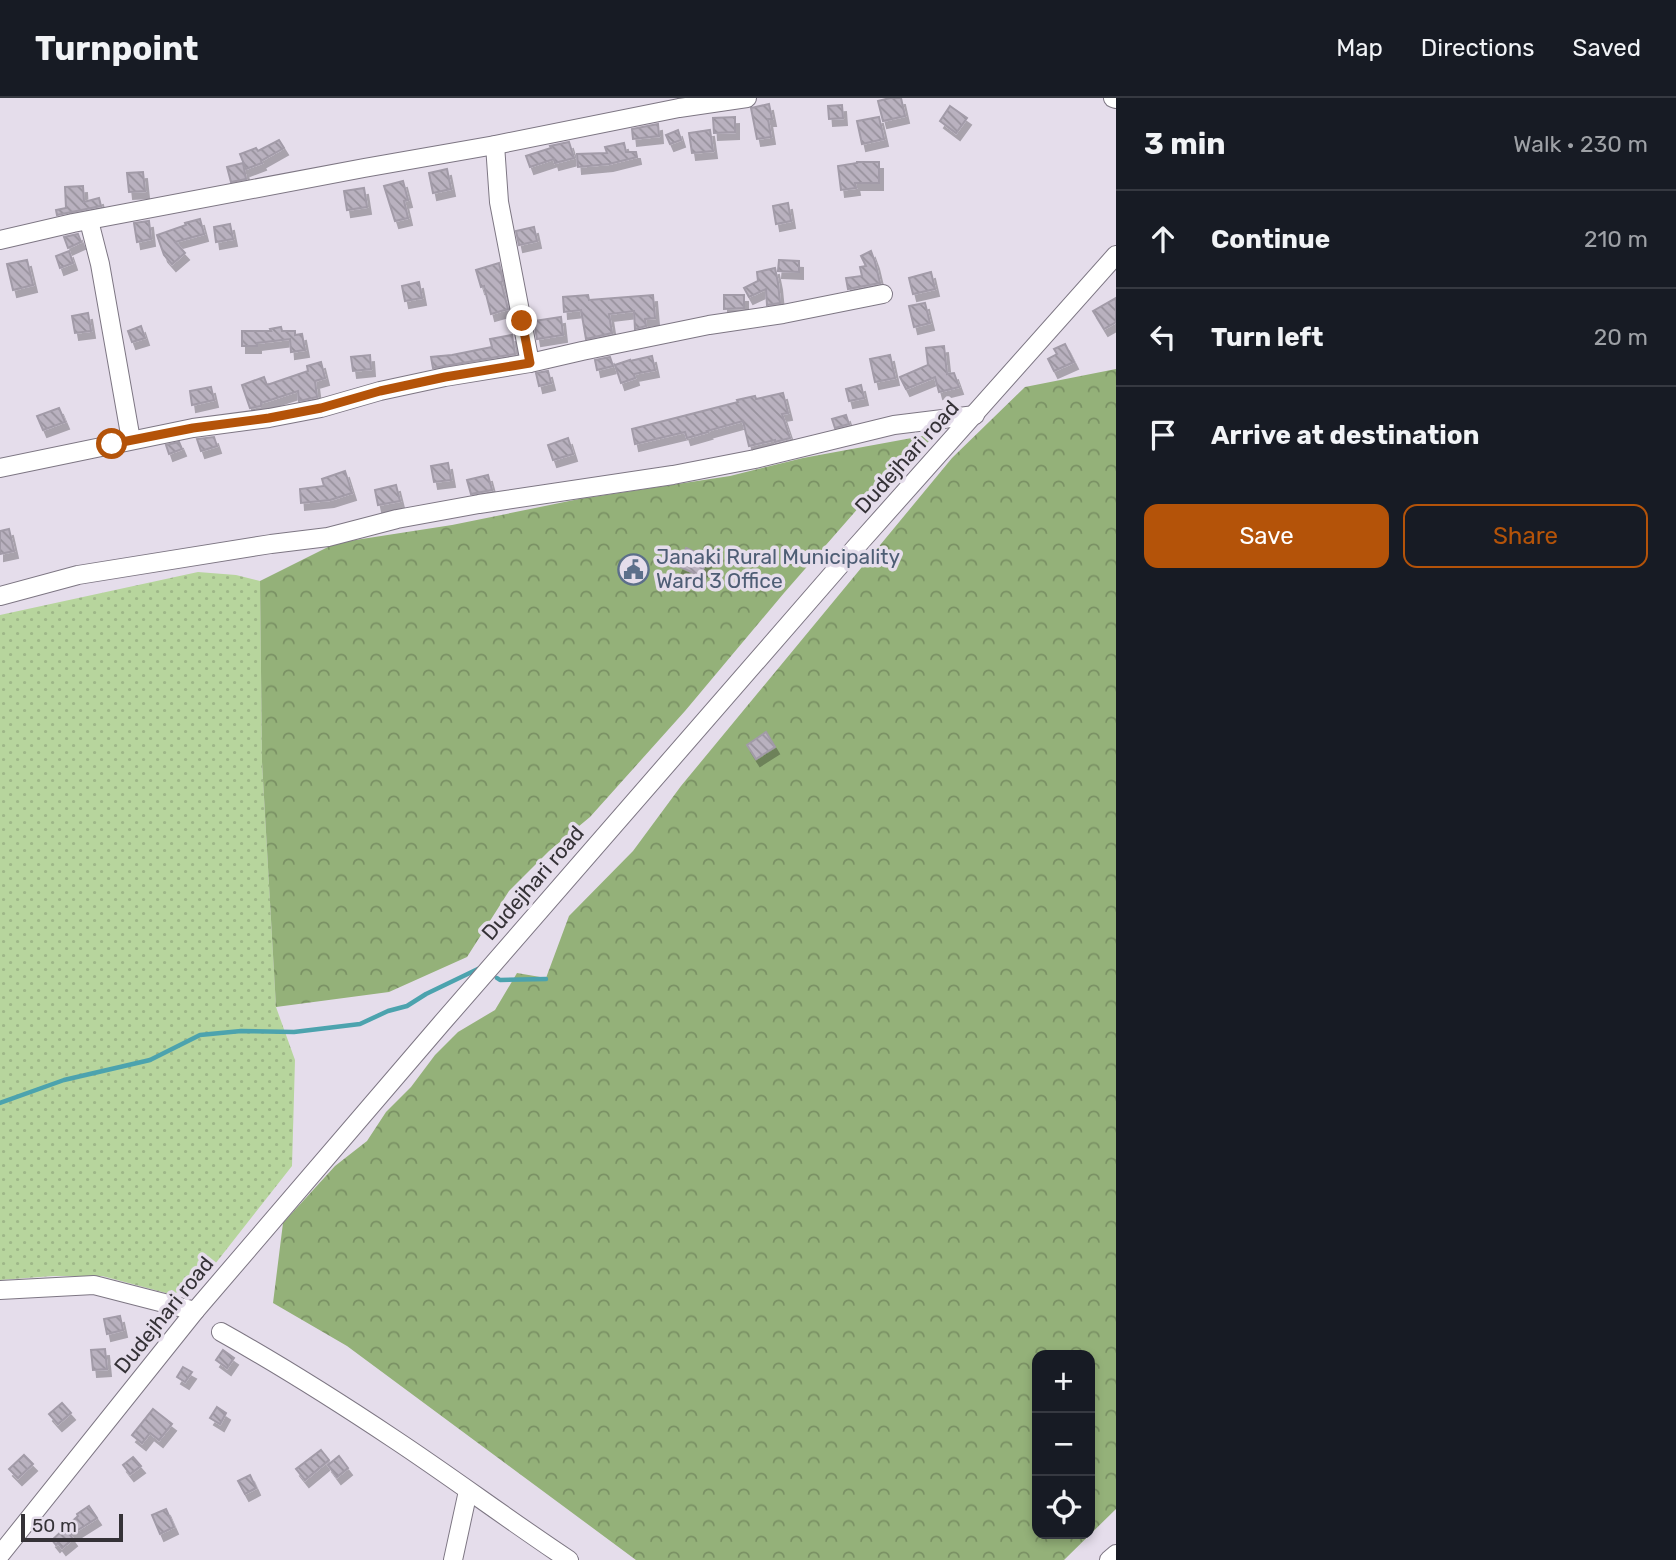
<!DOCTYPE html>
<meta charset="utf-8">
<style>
:root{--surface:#171b24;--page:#20242c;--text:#f1f3f6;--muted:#9ea1a6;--line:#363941;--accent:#b45309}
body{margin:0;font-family:Rubik,sans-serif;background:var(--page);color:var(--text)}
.controls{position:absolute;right:21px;bottom:21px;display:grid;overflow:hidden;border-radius:14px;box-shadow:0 4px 10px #0003}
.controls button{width:63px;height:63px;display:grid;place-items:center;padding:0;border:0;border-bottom:2px solid var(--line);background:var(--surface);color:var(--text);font:35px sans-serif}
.scale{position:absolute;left:21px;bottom:18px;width:102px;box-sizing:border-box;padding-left:7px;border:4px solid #353237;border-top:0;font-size:19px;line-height:24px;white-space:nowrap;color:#353237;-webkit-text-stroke:5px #e5ddeb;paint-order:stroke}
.stop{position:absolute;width:21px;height:21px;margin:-16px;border:5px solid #b45309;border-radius:50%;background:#fff}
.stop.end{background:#b45309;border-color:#fff;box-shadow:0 2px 7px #0008}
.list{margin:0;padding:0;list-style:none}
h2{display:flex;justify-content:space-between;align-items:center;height:91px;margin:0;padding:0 28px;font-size:30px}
h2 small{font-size:23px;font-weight:400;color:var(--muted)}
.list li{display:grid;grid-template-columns:46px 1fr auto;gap:21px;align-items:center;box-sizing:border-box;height:98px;padding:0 28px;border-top:2px solid var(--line)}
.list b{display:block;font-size:26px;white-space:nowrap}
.list em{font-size:23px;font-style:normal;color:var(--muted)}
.actions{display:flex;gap:14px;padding:21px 28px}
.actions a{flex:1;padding:16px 0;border:2px solid var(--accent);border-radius:14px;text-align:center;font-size:24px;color:var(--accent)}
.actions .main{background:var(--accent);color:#fff}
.icon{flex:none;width:38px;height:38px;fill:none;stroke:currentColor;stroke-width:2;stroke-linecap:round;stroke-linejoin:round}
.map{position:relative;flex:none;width:1116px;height:1462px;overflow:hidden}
header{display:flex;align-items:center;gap:42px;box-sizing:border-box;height:98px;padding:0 35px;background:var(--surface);border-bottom:2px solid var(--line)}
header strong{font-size:33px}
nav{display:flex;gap:38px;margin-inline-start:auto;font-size:24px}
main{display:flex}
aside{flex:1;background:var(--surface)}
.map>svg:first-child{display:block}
.green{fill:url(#green-dots)}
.forest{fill:url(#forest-crowns);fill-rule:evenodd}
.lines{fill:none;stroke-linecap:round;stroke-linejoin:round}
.stream{stroke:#4ca3ae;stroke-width:4.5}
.building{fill:url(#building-back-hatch);stroke:#a29ba8;stroke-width:2;filter:url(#shadow)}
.minor-casing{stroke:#7d7683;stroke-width:20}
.minor{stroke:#fff;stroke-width:18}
.route{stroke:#b45309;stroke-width:9}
.labels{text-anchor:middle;stroke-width:7;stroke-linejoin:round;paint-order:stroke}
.street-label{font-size:21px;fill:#353237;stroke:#e5ddeb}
.service-label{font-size:21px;fill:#4e5e75;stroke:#e5ddeb;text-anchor:start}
</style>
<header>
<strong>Turnpoint</strong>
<nav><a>Map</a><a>Directions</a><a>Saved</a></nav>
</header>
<main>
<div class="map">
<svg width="1116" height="1462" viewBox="0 0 1116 1462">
<defs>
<pattern id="green-dots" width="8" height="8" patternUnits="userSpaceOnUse" patternTransform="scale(1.75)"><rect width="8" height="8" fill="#b7d59d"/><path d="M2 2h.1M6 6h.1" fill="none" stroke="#9eb788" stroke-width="1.8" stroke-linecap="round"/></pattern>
<pattern id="forest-crowns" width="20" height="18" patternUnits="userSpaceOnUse" patternTransform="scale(1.75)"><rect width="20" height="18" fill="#94b179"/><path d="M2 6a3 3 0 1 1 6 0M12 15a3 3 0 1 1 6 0" fill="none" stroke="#7a9164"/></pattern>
<pattern id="building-back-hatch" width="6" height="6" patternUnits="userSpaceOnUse" patternTransform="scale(1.75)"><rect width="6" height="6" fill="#b9b1bf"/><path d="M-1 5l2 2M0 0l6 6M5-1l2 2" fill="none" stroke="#97919c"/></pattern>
<filter id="shadow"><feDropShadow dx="4" dy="7" stdDeviation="0" flood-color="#0004"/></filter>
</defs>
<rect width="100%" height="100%" fill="#e5ddeb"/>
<polygon class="green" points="198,474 236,477 260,483 262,664 276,909 295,962 292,1068 193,1194 166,1195 102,1178 53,1178 0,1182 0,517"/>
<g class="forest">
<path d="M 1116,271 L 1116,1411 L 1064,1462 L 636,1462 L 347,1248 L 273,1205 L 283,1125 L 335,1068 L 367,1043 L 386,1014 L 411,989 L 435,957 L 458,934 L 495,912 L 517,875 L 546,880 L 569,818 L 633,753 L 681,688 L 952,360 L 1025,289 ZM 1037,1257 L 1090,1257 L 1090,1436 L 1037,1436 Z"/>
<polygon points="939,335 881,384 784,495 685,613 590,719 549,753 509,793 467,859 389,894 276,909 262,664 260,483 336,445 452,427 579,401 730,378 803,360"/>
</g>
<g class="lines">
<g class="stream">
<polyline points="497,880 500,882 546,881"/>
<polyline points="0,1005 64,982 150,962 200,937 241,933 294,934 360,926 388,913 407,908 426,896 480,870"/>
</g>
</g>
<g class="building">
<polygon points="890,0 901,0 905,18 883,23 878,3"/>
<polygon points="769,6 772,21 768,21 771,39 757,41 751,10"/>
<polygon points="842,7 843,20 829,21 828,8"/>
<polygon points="950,8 967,20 956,35 940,23"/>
<polygon points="735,19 735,34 714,35 713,20"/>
<polygon points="879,19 884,41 862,46 857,23"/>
<polygon points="658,26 659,38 633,41 632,31"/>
<polygon points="678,32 681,42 670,46 666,37"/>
<polygon points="710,32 713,53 692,55 689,35"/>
<polygon points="279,42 284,50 261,63 262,65 246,71 240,56 256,50 258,53"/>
<polygon points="569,44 574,60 555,65 554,61 530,69 526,58 551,50 550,48"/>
<polygon points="624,45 626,54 636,54 637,59 609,66 578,69 577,56 607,55 605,49"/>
<polygon points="857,64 879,64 879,85 855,85 856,90 841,92 838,68 857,65"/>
<polygon points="243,65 246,81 231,84 227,69"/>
<polygon points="447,71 451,91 433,95 429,75"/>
<polygon points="143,74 145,93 129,94 127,75"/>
<polygon points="403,83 408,102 404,103 408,120 395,123 384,88"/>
<polygon points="83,88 84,104 99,100 101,108 57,117 56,112 66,110 65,89"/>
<polygon points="364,90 367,109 347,112 344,93"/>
<polygon points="788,105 791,123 776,126 773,108"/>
<polygon points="200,121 204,136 175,144 185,155 172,166 164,157 157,137 186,127 185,125"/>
<polygon points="149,123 151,141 137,144 134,125"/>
<polygon points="230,126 233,141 216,144 214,129"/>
<polygon points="534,129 537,143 519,147 516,133"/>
<polygon points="78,136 81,144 68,150 64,139"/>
<polygon points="69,153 73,165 60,170 56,158"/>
<polygon points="871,153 875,164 880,185 848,191 846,180 862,178 860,169 866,168 861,158"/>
<polygon points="27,162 33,187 13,192 7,166"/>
<polygon points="779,162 799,163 799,174 778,173"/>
<polygon points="499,165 503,183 501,184 508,211 491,216 484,188 481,189 476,172"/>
<polygon points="775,170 778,185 780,205 767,207 766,191 749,199 744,190 758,183 757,174"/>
<polygon points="931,174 935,191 913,196 909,180"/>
<polygon points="419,184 422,200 405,203 402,188"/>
<polygon points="588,197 589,202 653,197 655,220 645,221 646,228 635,231 634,213 609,216 612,235 586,241 581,212 564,214 563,199"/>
<polygon points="724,197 744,197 744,210 724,211"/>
<polygon points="1116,200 1116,224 1104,231 1093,213"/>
<polygon points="925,205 930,225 914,229 909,208"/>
<polygon points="88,215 91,233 75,235 72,218"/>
<polygon points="561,219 563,237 537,241 534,223"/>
<polygon points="141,228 145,240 132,244 128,233"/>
<polygon points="281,229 282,233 295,233 295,237 302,236 305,252 291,254 290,241 257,245 257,248 242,248 242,233 271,233 270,231"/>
<polygon points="512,237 515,256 433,270 431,259 452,257 492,249 490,241"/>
<polygon points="1065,246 1074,264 1054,273 1048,261 1057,256 1054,251"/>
<polygon points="944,248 947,276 954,275 959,289 939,294 935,279 906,291 900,279 928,267 926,250"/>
<polygon points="370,257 371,271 353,273 351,259"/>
<polygon points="890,257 895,280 875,284 870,261"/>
<polygon points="652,258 655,272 634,276 635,280 621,285 615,267 630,262 630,263"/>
<polygon points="610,259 613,268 597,272 595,262"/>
<polygon points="321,264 325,280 315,283 317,299 299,303 298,293 261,305 261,308 250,310 242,287 264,279 267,287 308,273 307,268"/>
<polygon points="548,273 551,285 539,288 536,275"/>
<polygon points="861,287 864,300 849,303 846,291"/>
<polygon points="211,289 214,302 192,307 190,293"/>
<polygon points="783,295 788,315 782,316 790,340 775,344 775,342 749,348 743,323 707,333 708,334 687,340 685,334 635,346 632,331 738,304 737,302 755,298 756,301"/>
<polygon points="59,310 65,324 43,332 37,318"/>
<polygon points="846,317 849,326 835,330 832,321"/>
<polygon points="214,339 217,348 201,353 197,341"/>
<polygon points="568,340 573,356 553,362 548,347"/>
<polygon points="179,344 182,351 169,356 166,347"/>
<polygon points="448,365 451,382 434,384 431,368"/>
<polygon points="345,373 352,395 330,402 301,405 300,391 324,388 322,381"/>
<polygon points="488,377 492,392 471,396 467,382"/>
<polygon points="396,387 400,403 378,407 375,392"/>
<polygon points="9,431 14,453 0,456 0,433"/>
<polygon points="686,450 708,460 700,478 678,468"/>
<polygon points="766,634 775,649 756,661 747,647"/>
<polygon points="120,1218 123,1232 107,1236 104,1221"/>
<polygon points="105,1251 107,1271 93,1272 91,1252"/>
<polygon points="223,1252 234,1260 227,1270 216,1262"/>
<polygon points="183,1269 192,1274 185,1284 177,1279"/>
<polygon points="62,1305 71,1315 58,1326 49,1316"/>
<polygon points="217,1309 226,1315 220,1326 210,1320"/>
<polygon points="153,1311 172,1326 159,1342 150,1335 142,1345 132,1337"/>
<polygon points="321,1352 329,1362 305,1382 296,1371"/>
<polygon points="24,1357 33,1366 18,1380 9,1371"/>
<polygon points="339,1358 348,1370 337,1379 328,1367"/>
<polygon points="133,1359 141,1368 130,1376 123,1367"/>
<polygon points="250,1377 256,1390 245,1396 238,1383"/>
<polygon points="89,1408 97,1420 70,1437 73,1441 62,1450 58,1445 56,1447 52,1442 78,1418 77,1416"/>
<polygon points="166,1411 174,1429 160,1436 152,1417"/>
</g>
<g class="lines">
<defs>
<g id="minor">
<polyline points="1113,0 1116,1"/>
<polyline points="495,47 499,104 530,265"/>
<polyline points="89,123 100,166 131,342"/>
<polyline points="0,142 73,125 364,70 495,47 679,10 747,0"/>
<polyline points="0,370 193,330 269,320 321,310 380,293 445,279 530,265 582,253 709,227 783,216 883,196"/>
<polyline points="0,498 78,477 271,446 328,439 397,421 479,406 673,377 755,361 894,327 975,317"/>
<polyline points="0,1192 94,1187 195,1213"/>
<path d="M 221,1234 C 280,1267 337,1303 394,1341 C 453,1380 510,1423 569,1462"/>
<polyline points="0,1457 195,1213 441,926 855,450 1116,157"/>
<polyline points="453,1462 468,1393"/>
<polyline points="1109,1462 1116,1456"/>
</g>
</defs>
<use href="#minor" class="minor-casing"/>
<use href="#minor" class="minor"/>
</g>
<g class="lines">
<polyline class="route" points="112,346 193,330 269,320 321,310 380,293 445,279 530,265 522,223"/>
</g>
<defs>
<symbol id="civic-ring" viewBox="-11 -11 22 22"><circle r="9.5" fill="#e5ddeb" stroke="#5c6f8a" stroke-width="1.5"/><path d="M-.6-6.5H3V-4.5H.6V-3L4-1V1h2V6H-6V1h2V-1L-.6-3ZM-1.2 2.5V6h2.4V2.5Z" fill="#5c6f8a"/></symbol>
</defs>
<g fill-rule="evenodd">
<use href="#civic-ring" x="616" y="454" width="35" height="35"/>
</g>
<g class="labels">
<g class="street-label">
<text transform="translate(907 359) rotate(-48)" y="7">Dudejhari road</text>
<text transform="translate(533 785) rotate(-49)" y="7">Dudejhari road</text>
<text transform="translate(164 1217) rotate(-51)" y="7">Dudejhari road</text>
</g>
<g class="service-label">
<text x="656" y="466">Janaki Rural Municipality<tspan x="656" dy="24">Ward 3 Office</tspan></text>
</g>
</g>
</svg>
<div class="controls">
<button>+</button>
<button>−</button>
<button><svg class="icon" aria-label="locate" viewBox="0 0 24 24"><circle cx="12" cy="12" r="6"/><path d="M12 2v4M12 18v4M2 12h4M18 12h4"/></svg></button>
</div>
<div class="scale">50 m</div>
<div class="stop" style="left:112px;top:346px"></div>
<div class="stop end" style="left:522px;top:223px"></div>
</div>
<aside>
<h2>3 min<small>Walk · 230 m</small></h2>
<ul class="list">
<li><svg class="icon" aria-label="ahead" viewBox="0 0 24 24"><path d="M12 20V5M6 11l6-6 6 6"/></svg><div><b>Continue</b></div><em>210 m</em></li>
<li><svg class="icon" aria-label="left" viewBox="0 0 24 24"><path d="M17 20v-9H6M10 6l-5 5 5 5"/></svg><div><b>Turn left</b></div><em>20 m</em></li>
<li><svg class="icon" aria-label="arrive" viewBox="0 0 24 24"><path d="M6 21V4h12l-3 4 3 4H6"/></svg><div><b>Arrive at destination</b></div></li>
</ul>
<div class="actions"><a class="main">Save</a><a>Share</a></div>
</aside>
</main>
